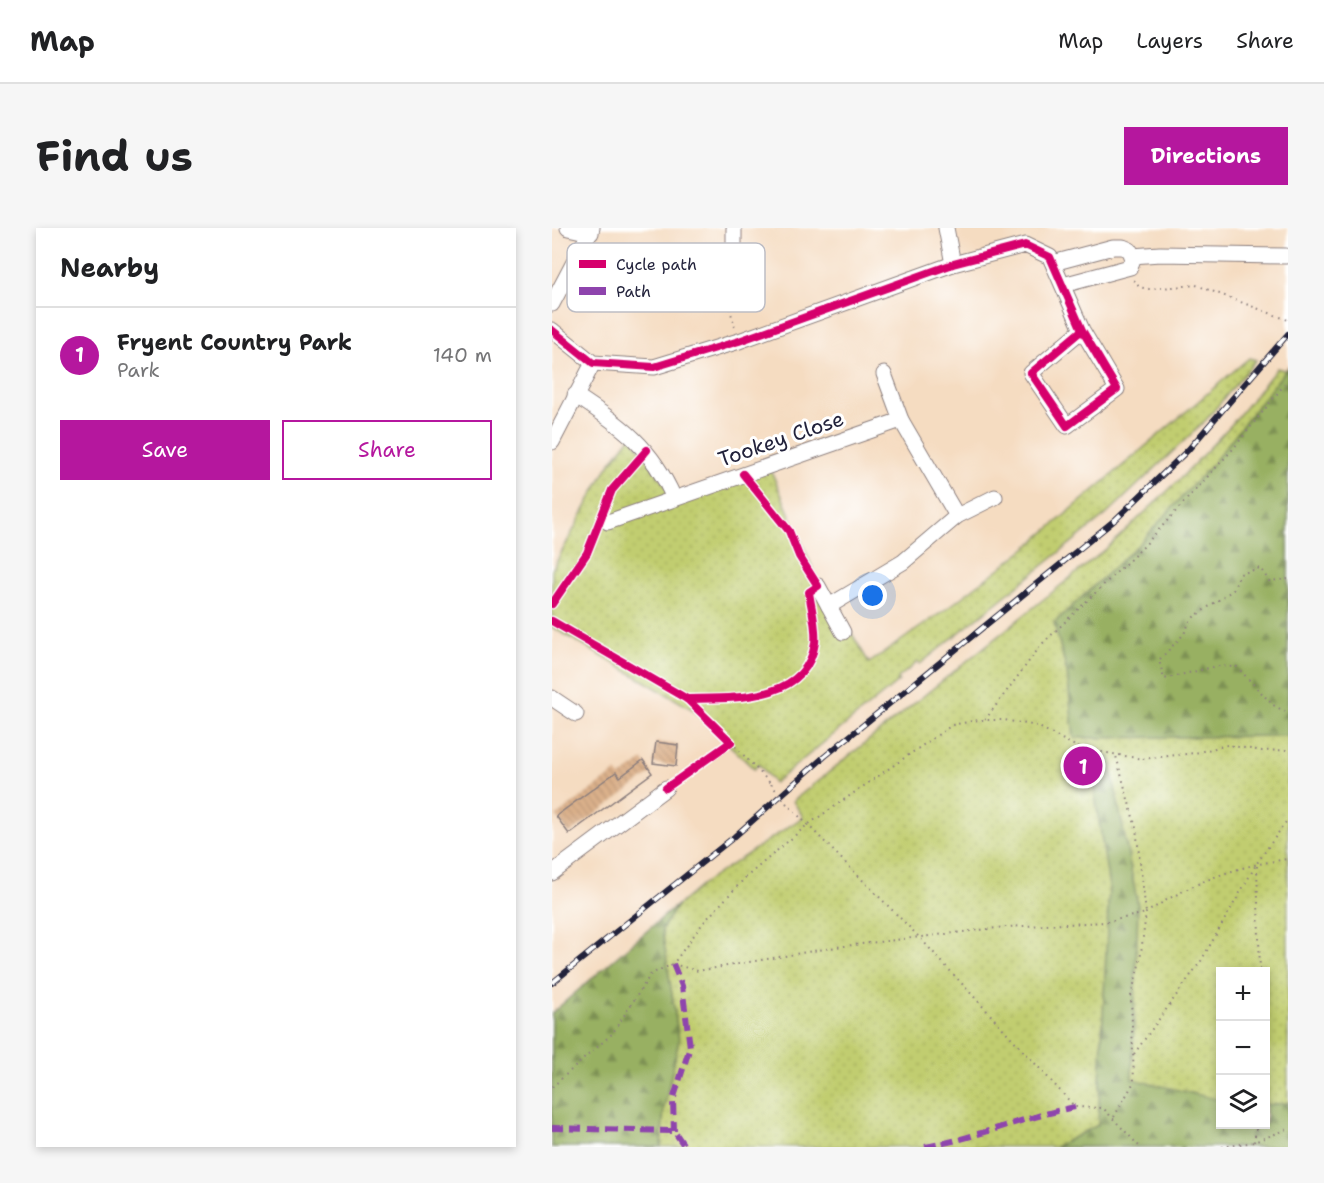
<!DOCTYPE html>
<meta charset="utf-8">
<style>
:root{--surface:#fff;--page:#f6f6f6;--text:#202124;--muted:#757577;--line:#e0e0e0;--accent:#b5179e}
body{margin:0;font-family:"Shantell Sans",sans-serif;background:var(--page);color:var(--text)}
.controls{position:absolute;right:18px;bottom:18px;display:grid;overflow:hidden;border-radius:0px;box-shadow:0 3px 9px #0003}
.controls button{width:54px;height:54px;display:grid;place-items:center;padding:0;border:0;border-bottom:2px solid var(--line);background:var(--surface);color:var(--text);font:30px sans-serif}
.you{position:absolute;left:321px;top:368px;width:21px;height:21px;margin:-15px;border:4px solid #fff;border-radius:50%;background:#1a73e8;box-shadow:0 0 0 9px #1a73e833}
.badge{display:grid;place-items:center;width:39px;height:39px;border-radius:50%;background:var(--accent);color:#fff;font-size:20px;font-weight:700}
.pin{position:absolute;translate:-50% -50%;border:3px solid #fff;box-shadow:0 2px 6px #0006}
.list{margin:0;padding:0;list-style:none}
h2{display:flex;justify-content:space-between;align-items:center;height:78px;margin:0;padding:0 24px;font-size:26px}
h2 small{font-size:20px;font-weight:400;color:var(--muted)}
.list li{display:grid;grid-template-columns:39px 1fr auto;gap:18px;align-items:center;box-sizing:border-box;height:96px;padding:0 24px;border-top:2px solid var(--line)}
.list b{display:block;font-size:22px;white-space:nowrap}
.list p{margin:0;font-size:20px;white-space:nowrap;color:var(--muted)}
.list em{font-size:20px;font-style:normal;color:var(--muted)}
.actions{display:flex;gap:12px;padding:18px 24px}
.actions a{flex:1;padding:14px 0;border:2px solid var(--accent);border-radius:0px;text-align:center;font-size:21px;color:var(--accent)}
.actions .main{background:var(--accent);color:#fff}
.icon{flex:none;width:33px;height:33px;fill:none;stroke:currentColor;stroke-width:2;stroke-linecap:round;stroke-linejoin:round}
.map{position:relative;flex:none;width:736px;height:919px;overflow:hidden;border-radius:0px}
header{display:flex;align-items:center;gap:36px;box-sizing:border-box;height:84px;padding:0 30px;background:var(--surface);border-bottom:2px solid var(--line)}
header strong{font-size:28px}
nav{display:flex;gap:33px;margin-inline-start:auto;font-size:21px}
.intro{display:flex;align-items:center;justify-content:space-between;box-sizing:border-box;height:144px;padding:0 36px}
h1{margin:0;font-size:42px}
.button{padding:15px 27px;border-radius:0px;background:var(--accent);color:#fff;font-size:21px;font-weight:700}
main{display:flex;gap:36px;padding:0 36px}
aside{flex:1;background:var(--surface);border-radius:0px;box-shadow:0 3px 9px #0003}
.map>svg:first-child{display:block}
.grass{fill:url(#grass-dots);stroke:#727855;stroke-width:1.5;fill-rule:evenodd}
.forest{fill:url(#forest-firs);stroke:#5d694e;stroke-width:1.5}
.building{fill:url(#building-back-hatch)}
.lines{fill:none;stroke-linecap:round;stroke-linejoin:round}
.minor-casing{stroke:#8c7f7e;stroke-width:17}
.path{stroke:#8c7f7e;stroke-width:2;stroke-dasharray:1.5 4.5;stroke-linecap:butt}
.minor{stroke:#fff;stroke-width:15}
.rail-casing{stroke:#22223b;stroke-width:6}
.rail{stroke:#fff;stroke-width:4;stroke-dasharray:11;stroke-linecap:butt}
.path-bridge{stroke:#8c7f7e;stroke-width:2;stroke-dasharray:1.5 4.5;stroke-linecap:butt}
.quiet{stroke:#8e44ad;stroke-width:6;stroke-dasharray:12 6;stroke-linecap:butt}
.cycleway-casing{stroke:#fff;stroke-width:11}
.cycleway{stroke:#d6006c;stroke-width:8}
.labels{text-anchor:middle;stroke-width:6;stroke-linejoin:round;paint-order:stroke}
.street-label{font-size:21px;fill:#22223b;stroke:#fff}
.key{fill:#fff;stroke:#bdbdc4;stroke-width:1.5}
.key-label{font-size:16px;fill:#22223b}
</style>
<header>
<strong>Map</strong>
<nav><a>Map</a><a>Layers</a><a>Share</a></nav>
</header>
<div class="intro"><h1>Find us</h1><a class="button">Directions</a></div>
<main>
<aside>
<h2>Nearby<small></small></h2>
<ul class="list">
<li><span class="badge">1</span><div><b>Fryent Country Park</b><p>Park</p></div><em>140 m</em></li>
</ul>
<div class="actions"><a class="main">Save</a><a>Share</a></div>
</aside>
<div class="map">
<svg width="736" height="919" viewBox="0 0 736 919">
<defs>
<pattern id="grass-dots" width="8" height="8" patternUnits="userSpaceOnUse" patternTransform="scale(1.5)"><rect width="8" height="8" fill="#c1cd6f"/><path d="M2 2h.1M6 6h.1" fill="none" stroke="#a6b061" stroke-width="1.8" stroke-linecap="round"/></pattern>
<pattern id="forest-firs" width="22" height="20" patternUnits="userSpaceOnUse" patternTransform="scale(1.5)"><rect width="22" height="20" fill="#98b062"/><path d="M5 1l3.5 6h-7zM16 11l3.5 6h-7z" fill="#7c8f52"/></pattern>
<pattern id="building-back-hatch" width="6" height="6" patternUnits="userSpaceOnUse" patternTransform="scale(1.5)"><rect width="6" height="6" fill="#dbb18b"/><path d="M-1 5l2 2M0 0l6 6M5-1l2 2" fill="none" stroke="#bc9879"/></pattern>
</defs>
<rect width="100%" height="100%" fill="#fff"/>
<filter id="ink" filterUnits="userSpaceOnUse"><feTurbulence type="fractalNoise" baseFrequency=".0167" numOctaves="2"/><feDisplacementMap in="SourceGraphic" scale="12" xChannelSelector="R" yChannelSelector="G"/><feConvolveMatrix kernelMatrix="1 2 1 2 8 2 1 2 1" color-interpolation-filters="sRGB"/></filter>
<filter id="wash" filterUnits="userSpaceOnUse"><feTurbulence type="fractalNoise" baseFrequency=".008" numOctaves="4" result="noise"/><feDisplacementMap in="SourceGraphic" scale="24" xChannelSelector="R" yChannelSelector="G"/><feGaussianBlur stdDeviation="1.35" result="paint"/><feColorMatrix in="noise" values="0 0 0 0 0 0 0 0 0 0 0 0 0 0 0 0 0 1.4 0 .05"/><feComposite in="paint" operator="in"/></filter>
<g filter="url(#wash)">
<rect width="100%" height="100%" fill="#f5dcc1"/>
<g class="grass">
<polygon points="697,130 704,132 654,192 554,287 368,436 366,434 346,450 347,453 222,555 207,536 202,541 140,481 0,399 0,342 55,240 79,208 122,270 217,238 290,409 299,404 317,435 397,379 474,320"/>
<path d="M 725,140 L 736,143 L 736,919 L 0,919 L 0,785 L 152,655 L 251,589 L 241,573 L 554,321 L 625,254 L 679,197 ZM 668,744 L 714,744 L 714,896 L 668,896 Z"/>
</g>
<g class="forest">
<polygon points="736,139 736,508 522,510 515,444 502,395 588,315 661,235"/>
<polygon points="536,521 557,528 586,678 580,851 668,872 668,896 714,896 714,877 736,875 736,919 503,919 546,897 557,659"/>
<polygon points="126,676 110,701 127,812 112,880 109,919 0,919 0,785"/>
</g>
<g id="blocks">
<g class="building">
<polygon points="104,514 126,517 124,538 101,535"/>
<polygon points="91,532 100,545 17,606 4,588 64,544 68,549"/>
</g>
</g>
</g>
<g filter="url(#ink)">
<use href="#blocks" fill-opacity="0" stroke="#8c7f7e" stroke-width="1.5"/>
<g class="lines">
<defs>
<g id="minor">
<polyline points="16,0 39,5"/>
<polyline points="394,0 401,36"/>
<polyline points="580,28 608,26 734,28"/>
<polyline points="501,35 561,19 571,19 578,22 581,31 578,39 511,57"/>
<polyline points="182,37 182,0"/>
<polyline points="0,76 40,0"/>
<polyline points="0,102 41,135 102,139 187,113 401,36 473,17 498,29 530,102 565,161 515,198 479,145 530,102"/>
<polyline points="332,146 349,192 405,288"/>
<path d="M 23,167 C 70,198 99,218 122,270"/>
<polyline points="0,214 41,135"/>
<polyline points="56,294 349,192"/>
<polyline points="266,358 291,404"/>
<polyline points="277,378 351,334 405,288 443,269"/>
<polyline points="0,470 24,486"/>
<polyline points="0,645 114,560"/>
</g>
</defs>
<use href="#minor" class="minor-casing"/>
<g class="path">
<polyline points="170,42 167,43 183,99"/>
<polyline points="582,52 587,59 597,61 644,57 736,92"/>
<polyline points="736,351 717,353 708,340 688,346 681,362 639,391 632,406 607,432 612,451 665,438 685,439 721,477 736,485"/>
<polyline points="433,492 490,416 592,318 681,221 736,152"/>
<polyline points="179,514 219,556"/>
<polyline points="234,575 369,711 523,879 551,880 588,919"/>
<polyline points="705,638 708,744"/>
<polyline points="121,736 146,743 284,719 453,699 554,694 594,685 584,600 564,528"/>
<polyline points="582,826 649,733 705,635 736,591"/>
<polyline points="0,859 60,806 99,746 121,736 151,695 193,650 254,598 400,497 426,492 452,492 485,498 527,520 590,531 643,525 675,517 710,523 736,522"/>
<path d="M 562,889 L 582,854 L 579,768 L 588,733 L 594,685 C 639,655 682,638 736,631"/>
<polyline points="702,914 705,896"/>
<polyline points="670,919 702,914 736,901"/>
</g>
<use href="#minor" class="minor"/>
<defs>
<polyline id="rail" points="0,755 182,609 272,529 564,291 636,222 736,106"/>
</defs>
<use href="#rail" class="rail-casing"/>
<use href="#rail" class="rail"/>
<polyline class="path-bridge" points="219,556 234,575"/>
<g class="quiet">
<polyline points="121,736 130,758 138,819 121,872 122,903"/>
<polyline points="0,900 122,903 133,919"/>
<path d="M 373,919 C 424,910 472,889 523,879"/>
</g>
<defs>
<g id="cycleway">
<polyline points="0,102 41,135 102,139 187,113 401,36 473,17 498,29 530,102 565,161 515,198 479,145 530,102"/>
<polyline points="0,376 35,325 60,262 95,222"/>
<polyline points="0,393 135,471 179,514 114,560"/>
<path d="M 135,471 C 179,470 254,475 263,415 C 265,399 259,380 257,364 L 266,358 L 247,328 L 237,303 L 191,246"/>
</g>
</defs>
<use href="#cycleway" class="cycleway-casing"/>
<use href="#cycleway" class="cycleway"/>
</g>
</g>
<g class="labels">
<g class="street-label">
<text transform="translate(229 211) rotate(-19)" y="7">Tookey Close</text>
</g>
</g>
<rect x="15" y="15" width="198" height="69" rx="9" class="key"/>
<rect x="27" y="32" width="27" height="8" fill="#d6006c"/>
<rect x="27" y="59" width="27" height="8" fill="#8e44ad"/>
<g class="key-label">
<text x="64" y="42">Cycle path</text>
<text x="64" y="69">Path</text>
</g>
</svg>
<div class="controls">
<button>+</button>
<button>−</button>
<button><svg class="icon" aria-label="layers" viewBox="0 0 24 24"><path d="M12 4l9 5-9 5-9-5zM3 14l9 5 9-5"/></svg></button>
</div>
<div class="you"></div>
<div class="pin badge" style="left:531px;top:538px">1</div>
</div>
</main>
